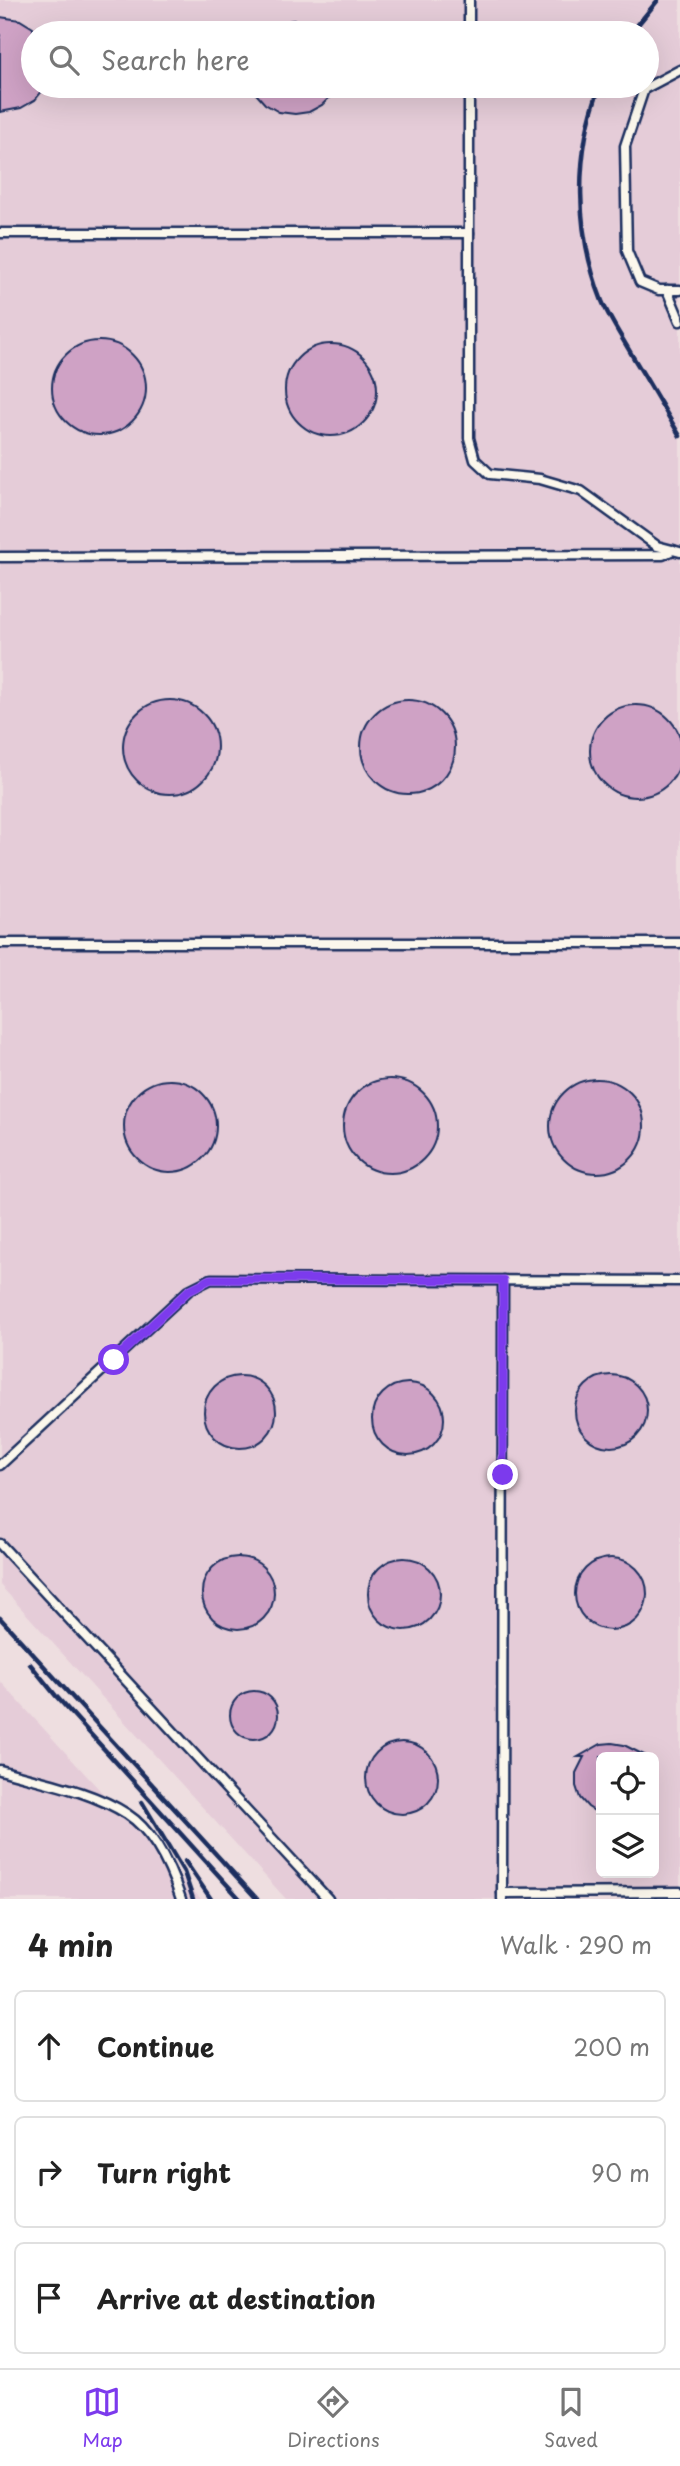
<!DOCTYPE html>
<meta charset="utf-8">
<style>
:root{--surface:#fff;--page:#f2f2f2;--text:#222;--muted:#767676;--line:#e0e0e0;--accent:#7c3aed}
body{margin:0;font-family:"Playpen Sans",sans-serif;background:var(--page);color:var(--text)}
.controls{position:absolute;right:21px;bottom:21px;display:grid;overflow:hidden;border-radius:10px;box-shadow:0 7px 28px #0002}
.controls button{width:63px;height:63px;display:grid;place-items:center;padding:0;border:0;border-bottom:2px solid var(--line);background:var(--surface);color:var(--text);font:35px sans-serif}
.stop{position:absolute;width:21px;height:21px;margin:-16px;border:5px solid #7c3aed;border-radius:50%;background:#fff}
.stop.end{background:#7c3aed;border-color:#fff;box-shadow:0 2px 7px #0008}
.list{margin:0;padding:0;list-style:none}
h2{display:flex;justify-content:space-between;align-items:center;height:91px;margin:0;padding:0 28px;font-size:30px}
h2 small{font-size:23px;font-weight:400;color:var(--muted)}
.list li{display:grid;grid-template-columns:46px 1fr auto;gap:21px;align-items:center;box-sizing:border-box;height:112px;margin:0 14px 14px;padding:0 14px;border:2px solid var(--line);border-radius:10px}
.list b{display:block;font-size:26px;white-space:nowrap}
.list em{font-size:23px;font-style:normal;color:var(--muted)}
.icon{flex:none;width:38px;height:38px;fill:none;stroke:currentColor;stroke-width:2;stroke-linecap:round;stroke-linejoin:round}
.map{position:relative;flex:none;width:680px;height:1899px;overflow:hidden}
.search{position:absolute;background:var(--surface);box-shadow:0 7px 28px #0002;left:21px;right:21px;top:21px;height:77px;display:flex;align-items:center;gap:18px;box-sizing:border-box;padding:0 24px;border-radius:38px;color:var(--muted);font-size:26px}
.sheet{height:469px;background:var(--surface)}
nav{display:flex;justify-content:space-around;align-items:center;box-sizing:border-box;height:98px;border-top:2px solid var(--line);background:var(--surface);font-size:19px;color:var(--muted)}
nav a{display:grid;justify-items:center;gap:4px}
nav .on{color:var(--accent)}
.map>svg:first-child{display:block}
.built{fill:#e5ccd8;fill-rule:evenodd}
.building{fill:#cfa2c5;stroke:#1b2f5e;stroke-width:2}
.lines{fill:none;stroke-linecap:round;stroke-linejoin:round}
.lane-casing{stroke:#1b2f5e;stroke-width:13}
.lane{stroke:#fbf7ec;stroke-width:8}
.rail{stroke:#1b2f5e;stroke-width:4.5}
.route{stroke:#7c3aed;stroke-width:9}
</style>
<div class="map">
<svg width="680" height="1899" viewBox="0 0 680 1899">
<rect width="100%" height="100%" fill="#eedee0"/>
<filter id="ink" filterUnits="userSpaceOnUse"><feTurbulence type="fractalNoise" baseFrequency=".0143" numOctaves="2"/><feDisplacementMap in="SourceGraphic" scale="14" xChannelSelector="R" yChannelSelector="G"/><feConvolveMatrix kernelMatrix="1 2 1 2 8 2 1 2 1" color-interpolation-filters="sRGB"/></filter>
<g filter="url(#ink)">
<g class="built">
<path d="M 0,0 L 680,0 L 680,1899 L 286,1899 L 0,1585 ZM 33,33 L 647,33 L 647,86 L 33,86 ZM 601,1757 L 654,1757 L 654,1873 L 601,1873 Z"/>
<polygon points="0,1681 129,1822 201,1899 0,1899"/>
</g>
<g class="building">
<polygon points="0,17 20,20 33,28 33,86 46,86 35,100 21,108 0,112"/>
<polygon points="293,20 308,22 330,33 256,33 255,28"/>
<polygon points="249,86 337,86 333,94 322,105 309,112 295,114 279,112 265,104"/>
<circle cx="99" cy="388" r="47"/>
<circle cx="331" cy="390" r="46"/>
<circle cx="408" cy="747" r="47"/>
<circle cx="170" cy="747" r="47"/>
<circle cx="636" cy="751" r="46"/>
<circle cx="597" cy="1126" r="47"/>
<circle cx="390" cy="1126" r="47"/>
<circle cx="170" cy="1126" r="46"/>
<circle cx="611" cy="1411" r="36"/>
<circle cx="240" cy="1412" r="36"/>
<circle cx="408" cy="1419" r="36"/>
<circle cx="238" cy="1593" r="36"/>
<circle cx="404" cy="1594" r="36"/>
<circle cx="611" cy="1594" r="36"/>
<circle cx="254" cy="1715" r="24"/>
<circle cx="402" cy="1778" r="36"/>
<polygon points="612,1743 624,1745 648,1757 601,1757 601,1815 588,1807 580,1798 576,1786 576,1773 584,1757 578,1757 601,1744"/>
</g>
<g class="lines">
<defs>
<g id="lane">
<polyline points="469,0 469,33"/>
<polyline points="680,70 644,89 625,146 627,251 640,282 659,290 680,290"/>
<polyline points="469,86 469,438 475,460 490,474 540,479 581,491 657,546 680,552"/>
<polyline points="0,233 469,233"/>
<polyline points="667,290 680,321"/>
<polyline points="0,557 663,555 673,550"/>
<polyline points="0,943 680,943"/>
<polyline points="0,1465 189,1290 211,1279 680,1281"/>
<polyline points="0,1544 328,1899"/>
<path d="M 0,1770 C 41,1782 90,1790 127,1814 C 155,1832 171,1869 181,1899"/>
<polyline points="502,1893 680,1892"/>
<polyline points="502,1899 503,1280"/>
</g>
</defs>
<use href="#lane" class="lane-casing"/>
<use href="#lane" class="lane"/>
<g class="rail">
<polyline points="631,33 658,0"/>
<path d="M 600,86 C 574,154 575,233 602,301 C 610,320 623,339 633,357 C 649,383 664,409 680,436"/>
<polyline points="0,1618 257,1899"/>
<polyline points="30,1664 56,1696 240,1899"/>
<polyline points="142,1802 184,1872 193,1899"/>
<polyline points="185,1861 211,1899"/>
</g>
</g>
</g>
<g class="lines" filter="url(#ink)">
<polyline class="route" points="114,1360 189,1290 211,1279 503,1280 503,1475"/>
</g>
</svg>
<div class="controls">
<button><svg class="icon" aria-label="locate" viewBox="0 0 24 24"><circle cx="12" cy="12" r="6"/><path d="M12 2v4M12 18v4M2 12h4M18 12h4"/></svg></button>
<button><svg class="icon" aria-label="layers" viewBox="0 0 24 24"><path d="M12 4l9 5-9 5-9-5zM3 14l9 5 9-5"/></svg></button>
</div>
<div class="stop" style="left:114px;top:1360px"></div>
<div class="stop end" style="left:503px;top:1475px"></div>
<div class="search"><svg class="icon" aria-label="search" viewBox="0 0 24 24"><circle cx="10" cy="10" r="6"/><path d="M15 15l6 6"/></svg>Search here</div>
</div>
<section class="sheet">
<h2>4 min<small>Walk · 290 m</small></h2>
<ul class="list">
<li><svg class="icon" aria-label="ahead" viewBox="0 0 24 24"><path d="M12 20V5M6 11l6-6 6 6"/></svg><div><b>Continue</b></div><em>200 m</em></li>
<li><svg class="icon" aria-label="right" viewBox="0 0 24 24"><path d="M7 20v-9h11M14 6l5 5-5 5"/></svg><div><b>Turn right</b></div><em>90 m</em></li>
<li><svg class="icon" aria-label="arrive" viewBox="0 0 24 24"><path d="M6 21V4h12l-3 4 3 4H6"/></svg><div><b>Arrive at destination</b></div></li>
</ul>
</section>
<nav>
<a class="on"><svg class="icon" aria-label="map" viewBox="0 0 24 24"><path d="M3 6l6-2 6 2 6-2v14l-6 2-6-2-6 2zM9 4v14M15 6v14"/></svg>Map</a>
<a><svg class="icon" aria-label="directions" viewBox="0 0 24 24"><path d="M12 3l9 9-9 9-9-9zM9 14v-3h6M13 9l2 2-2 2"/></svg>Directions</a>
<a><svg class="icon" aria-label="saved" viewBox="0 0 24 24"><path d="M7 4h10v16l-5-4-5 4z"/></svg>Saved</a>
</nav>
